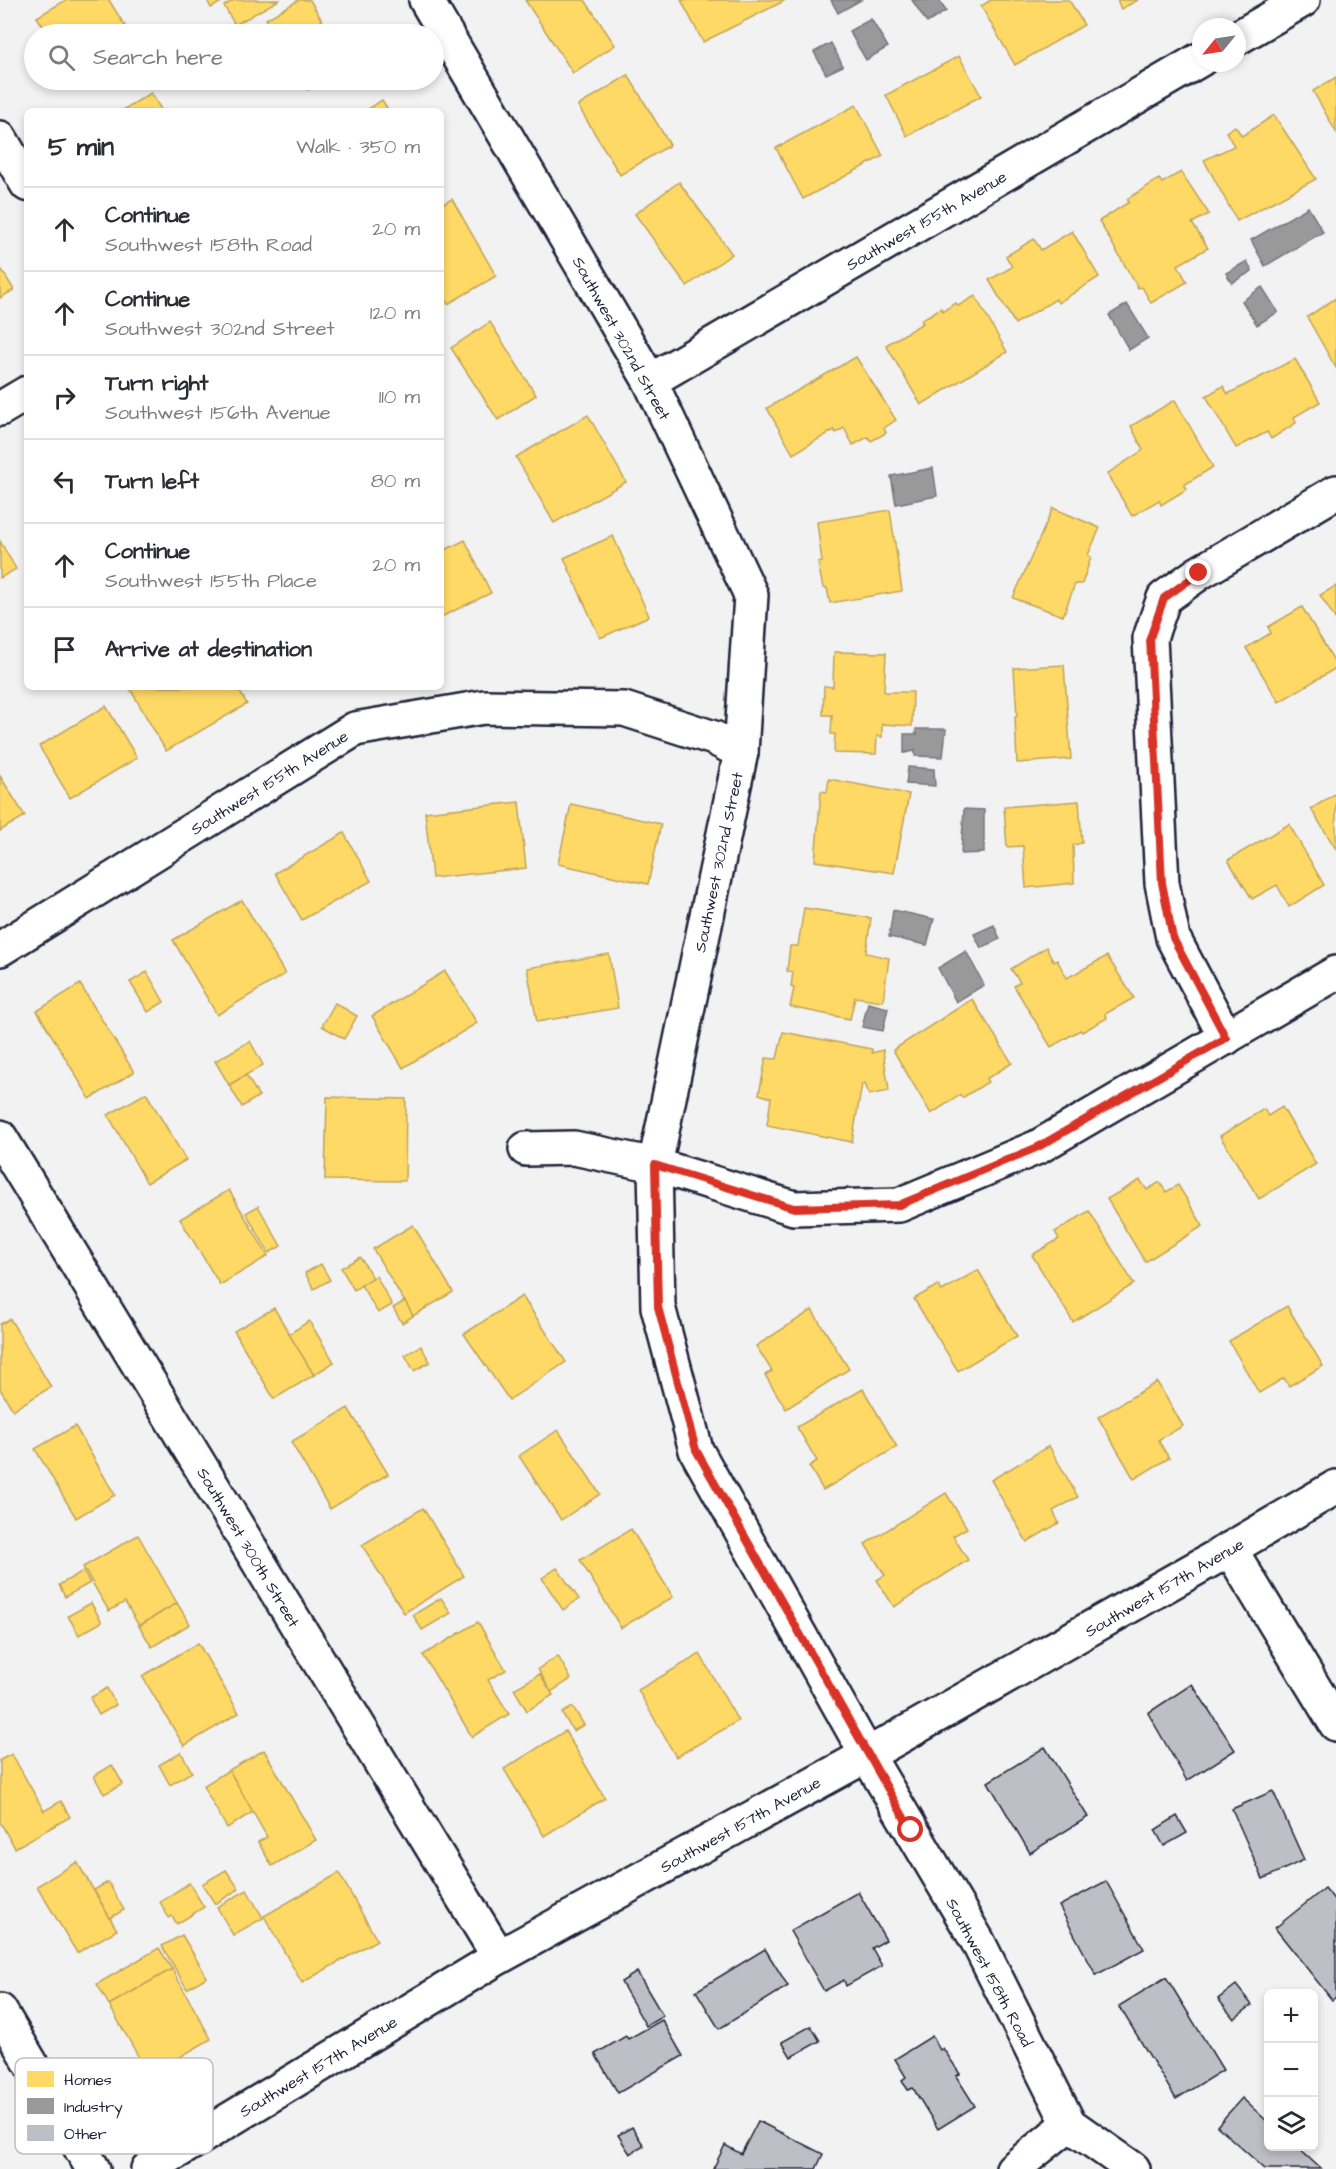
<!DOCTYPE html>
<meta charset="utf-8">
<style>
:root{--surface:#fff;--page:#f7f7f7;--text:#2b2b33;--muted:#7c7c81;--line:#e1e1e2}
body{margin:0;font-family:"Architects Daughter",sans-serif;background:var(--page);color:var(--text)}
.controls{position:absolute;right:18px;bottom:18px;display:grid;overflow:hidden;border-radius:9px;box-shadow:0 3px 9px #0003}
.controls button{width:54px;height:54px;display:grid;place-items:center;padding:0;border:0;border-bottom:2px solid var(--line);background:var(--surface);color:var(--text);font:30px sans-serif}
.compass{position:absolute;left:1192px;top:18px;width:54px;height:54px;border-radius:50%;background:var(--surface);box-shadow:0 3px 9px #0003;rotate:240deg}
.stop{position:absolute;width:18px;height:18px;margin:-14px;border:4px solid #d93025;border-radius:50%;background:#fff}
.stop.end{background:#d93025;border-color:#fff;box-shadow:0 2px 6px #0008}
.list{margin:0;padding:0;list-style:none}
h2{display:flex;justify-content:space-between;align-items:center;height:78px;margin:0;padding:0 24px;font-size:26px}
h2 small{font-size:20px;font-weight:400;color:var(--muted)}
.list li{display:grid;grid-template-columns:39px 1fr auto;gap:18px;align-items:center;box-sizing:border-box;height:84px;padding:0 24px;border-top:2px solid var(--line)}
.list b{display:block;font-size:22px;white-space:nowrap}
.list p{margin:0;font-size:20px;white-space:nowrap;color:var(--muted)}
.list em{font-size:20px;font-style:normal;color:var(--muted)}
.icon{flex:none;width:33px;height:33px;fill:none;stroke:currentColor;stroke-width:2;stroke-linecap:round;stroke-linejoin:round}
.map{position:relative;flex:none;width:1336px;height:2169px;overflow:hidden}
.search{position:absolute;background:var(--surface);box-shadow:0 3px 9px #0003;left:24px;top:24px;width:420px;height:66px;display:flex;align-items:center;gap:15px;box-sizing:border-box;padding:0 21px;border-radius:33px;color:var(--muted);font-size:22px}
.panel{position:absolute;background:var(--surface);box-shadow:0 3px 9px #0003;left:24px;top:108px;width:420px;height:582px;border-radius:9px}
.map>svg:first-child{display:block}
.homes{fill:#ffd966;stroke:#bda259;stroke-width:1.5}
.industry{fill:#999;stroke:#75757d;stroke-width:1.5}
.building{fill:#bebec6;stroke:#22223b;stroke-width:1.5}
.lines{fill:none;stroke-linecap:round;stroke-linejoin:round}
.minor-casing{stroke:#22223b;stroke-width:38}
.minor{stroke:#fff;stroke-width:33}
.route{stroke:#d93025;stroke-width:8}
.labels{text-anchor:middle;stroke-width:6;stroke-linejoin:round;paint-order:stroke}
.street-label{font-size:16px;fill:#22223b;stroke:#fff}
.key{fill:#fff;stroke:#bdbdc4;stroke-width:1.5}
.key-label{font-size:16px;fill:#22223b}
</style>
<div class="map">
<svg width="1336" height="2169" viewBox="0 0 1336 2169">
<rect width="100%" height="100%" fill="#f2f2f3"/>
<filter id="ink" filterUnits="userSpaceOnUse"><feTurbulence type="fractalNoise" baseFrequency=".0167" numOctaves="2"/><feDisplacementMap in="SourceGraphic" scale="12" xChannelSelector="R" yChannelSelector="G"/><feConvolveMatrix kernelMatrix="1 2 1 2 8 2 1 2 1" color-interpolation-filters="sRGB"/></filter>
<g filter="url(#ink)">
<g class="homes">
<polygon points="66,0 109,0 130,34 48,34 37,17"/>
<polygon points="207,0 225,0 211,8"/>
<polygon points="234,0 279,0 235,25 224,6"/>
<polygon points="299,0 310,0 330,34 275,34 266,19"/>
<polygon points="525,0 585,0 615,45 573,73"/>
<polygon points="681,0 783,0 784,1 703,42"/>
<polygon points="991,0 1069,0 1084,25 1015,65 981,6"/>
<polygon points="1117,0 1138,0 1121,9"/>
<polygon points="959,56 981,96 907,136 886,95"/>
<polygon points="628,75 670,145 620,175 578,106"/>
<polygon points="1336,77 1336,132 1313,91"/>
<polygon points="75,80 91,80 80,87"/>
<polygon points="301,80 325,80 307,90"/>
<polygon points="151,93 162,111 121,111"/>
<polygon points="382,100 389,111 365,111"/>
<polygon points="856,105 883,156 803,199 776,148"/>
<polygon points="1274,115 1316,179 1237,221 1204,160 1234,146 1226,132 1235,126 1242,136"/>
<polygon points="1181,172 1209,214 1192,223 1208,248 1178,265 1187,282 1151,303 1142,287 1138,288 1099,221 1129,202 1127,199 1159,179 1162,183"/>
<polygon points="679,182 732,254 687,286 635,214"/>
<polygon points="452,199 496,276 448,304 441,292 441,205"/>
<polygon points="1072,231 1099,277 1058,303 1056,299 1015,324 989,280 1012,267 1006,256 1034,239 1041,250"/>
<polygon points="0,267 14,290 0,298"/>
<polygon points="975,296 1007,352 921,405 886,345 923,323 921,320 941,308 943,311 956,303 958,306"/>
<polygon points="1336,298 1336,368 1307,317"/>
<polygon points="490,322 536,395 498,420 451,348"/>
<polygon points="856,357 896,420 884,428 886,433 871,441 868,437 853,445 844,428 836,433 834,430 793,454 767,408"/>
<polygon points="1295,359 1320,402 1294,417 1296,423 1271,439 1267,432 1236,448 1206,396 1223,386 1228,394"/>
<polygon points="1175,400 1213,467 1184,485 1187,489 1161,505 1159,500 1132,516 1107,474 1143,450 1131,426"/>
<polygon points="588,415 626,482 554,523 516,457"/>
<polygon points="1053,508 1100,528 1088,555 1091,557 1082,584 1075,584 1063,616 1013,598"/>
<polygon points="890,510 902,591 830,603 827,588 823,588 818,563 822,562 817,522"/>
<polygon points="613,536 649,616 600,638 564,558"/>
<polygon points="465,540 491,593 441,617 441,552"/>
<polygon points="0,541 16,569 0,578"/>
<polygon points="1336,586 1336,620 1320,595"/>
<polygon points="1302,607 1336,664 1336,668 1279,702 1246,648 1271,633 1268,627"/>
<polygon points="834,652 886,653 884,692 913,692 912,726 882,724 882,737 877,736 876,754 834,753 835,734 831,734 832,715 823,715 824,686 833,687"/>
<polygon points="1064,665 1071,759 1017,763 1015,716 1017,716 1014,668"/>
<polygon points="129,687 237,687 247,704 166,751"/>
<polygon points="106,706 137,758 70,798 39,746"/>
<polygon points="0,776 25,816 0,831"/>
<polygon points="829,779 909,794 894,873 815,861 821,791 827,792"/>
<polygon points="1336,793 1336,849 1311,809"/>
<polygon points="1079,801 1082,843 1073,845 1074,883 1026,888 1023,846 1007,847 1004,807"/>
<polygon points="519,802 526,868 432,878 425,812"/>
<polygon points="571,804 661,824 648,884 558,864"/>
<polygon points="1289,824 1324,885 1289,907 1277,885 1252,899 1228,860"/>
<polygon points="344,833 371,881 302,920 275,873"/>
<polygon points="242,900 285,974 217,1015 173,940"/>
<polygon points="804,908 871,918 866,953 889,958 883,1001 855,997 850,1019 790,1007 794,988 791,987 793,972 787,971 790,946 798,946"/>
<polygon points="1046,947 1054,962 1057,960 1067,978 1107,956 1134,998 1105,1014 1107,1018 1082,1032 1080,1030 1051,1047 1014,986 1020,982 1011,969"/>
<polygon points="609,954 618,1008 537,1022 527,968"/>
<polygon points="445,971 477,1023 403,1068 372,1016"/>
<polygon points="147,972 164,1002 148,1012 130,982"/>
<polygon points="80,984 134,1072 90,1099 37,1011"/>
<polygon points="972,999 1012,1063 986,1079 988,1082 962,1098 960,1095 931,1114 893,1050"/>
<polygon points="335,1003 357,1016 344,1039 322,1026"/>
<polygon points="783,1032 872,1049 872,1053 883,1050 889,1091 869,1095 865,1083 862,1084 852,1142 767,1125 771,1098 759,1094 766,1058 777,1059"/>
<polygon points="250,1041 263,1065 229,1085 215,1061"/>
<polygon points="246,1075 259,1096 242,1107 229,1085"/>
<polygon points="146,1093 186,1160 147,1183 108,1115"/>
<polygon points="327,1097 406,1099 405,1181 325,1180"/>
<polygon points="1282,1107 1316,1164 1259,1199 1220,1136 1264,1109 1268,1116"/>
<polygon points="1140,1180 1147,1190 1160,1182 1166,1192 1178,1185 1203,1226 1145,1262 1107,1199"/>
<polygon points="229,1190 268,1256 220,1285 180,1219"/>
<polygon points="258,1206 281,1246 269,1253 246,1213"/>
<polygon points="1089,1211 1134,1284 1073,1322 1032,1255 1059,1239 1055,1232"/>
<polygon points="413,1225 453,1292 413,1316 373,1249"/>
<polygon points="360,1257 373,1278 354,1290 341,1268"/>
<polygon points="321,1264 330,1280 314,1289 305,1273"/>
<polygon points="978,1270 1017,1336 958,1371 914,1299 938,1285 942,1291"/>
<polygon points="376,1276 392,1305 378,1313 361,1285"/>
<polygon points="522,1296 566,1362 509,1400 464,1334"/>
<polygon points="405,1301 413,1316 402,1323 393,1308"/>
<polygon points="1287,1306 1323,1366 1289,1386 1284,1378 1259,1393 1229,1341"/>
<polygon points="274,1308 314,1375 274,1399 234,1331"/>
<polygon points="812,1310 849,1369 786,1409 765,1375 772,1371 756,1346"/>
<polygon points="10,1319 51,1387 13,1410 0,1389 0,1324"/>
<polygon points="309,1321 334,1362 314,1375 289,1334"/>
<polygon points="421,1346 430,1362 414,1371 405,1355"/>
<polygon points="1157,1382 1183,1426 1158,1440 1169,1458 1134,1479 1098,1417"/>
<polygon points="863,1389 897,1447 823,1490 809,1466 817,1461 797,1427"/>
<polygon points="348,1408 388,1474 330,1509 291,1442"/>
<polygon points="75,1426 115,1495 76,1518 35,1449"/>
<polygon points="558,1430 600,1494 561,1520 519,1456"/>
<polygon points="1049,1446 1078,1497 1053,1511 1059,1523 1027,1542 991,1480"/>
<polygon points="946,1493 967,1528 953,1536 968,1560 894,1607 877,1580 885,1575 865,1544"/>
<polygon points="423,1508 464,1576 404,1613 362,1545"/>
<polygon points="631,1529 673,1597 621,1628 580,1560"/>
<polygon points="138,1535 177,1603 139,1626 125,1602 109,1611 83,1567"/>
<polygon points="557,1568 579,1599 563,1610 542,1578"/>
<polygon points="83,1571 90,1583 65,1597 59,1585"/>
<polygon points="441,1598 451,1613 422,1630 413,1615"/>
<polygon points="91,1603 102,1622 79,1635 68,1616"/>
<polygon points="177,1603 190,1624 152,1647 139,1626"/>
<polygon points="478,1622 506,1670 488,1680 509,1714 472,1737 423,1655"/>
<polygon points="198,1643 239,1713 184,1746 142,1676"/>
<polygon points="700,1654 738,1721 676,1757 638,1690"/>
<polygon points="558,1656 571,1679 551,1692 538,1669"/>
<polygon points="540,1674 553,1695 527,1711 514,1689"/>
<polygon points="107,1688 116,1705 99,1715 90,1698"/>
<polygon points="573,1707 584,1725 573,1731 562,1713"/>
<polygon points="565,1731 605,1798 544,1836 504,1769"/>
<polygon points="264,1750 316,1840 272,1866 258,1842 267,1837 229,1770"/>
<polygon points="181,1752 192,1772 170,1785 159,1765"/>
<polygon points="12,1754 44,1811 61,1801 70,1817 15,1848 0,1822 0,1760"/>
<polygon points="112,1765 123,1784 104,1794 94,1776"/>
<polygon points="229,1770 253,1812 227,1828 203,1786"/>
<polygon points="77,1862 117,1930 77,1953 37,1886"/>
<polygon points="226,1870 239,1889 215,1904 202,1884"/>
<polygon points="339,1873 377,1940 302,1983 264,1916"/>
<polygon points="108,1882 124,1910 110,1918 94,1890"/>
<polygon points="189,1883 204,1907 177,1924 172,1916 169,1918 160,1902"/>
<polygon points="247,1890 263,1918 233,1935 217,1907"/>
<polygon points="182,1935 207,1977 187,1989 162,1946"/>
<polygon points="159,1948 172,1969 109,2005 97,1984"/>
<polygon points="172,1969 211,2039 149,2075 109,2005"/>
</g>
<g class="industry">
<polygon points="831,0 861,0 838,13"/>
<polygon points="912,0 939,0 946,11 927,23"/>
<polygon points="871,19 888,47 866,60 849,31"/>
<polygon points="831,43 843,66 826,74 814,52"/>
<polygon points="1308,207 1323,232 1265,266 1251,240"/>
<polygon points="1247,261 1252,271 1232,283 1226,273"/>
<polygon points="1262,287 1278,312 1257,325 1242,301"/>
<polygon points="1127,304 1148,338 1129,350 1109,315"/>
<polygon points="933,468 937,496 896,504 891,476"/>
<polygon points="916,729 946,729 943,757 915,756 915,751 904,753 904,734 917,734"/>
<polygon points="908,767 934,769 935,786 906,784"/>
<polygon points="964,809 984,810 984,853 961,854"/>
<polygon points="893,910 934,919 927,945 889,937"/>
<polygon points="994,925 1000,939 981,948 974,934"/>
<polygon points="966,951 984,985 956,1002 938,968"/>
<polygon points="868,1003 888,1008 883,1031 862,1027"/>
</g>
<g class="building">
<polygon points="1192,1684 1235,1750 1187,1781 1148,1713"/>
<polygon points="1045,1747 1088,1817 1030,1853 988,1782"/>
<polygon points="1273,1791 1304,1860 1263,1879 1232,1809"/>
<polygon points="1177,1816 1187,1833 1164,1846 1155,1830"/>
<polygon points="1106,1881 1144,1949 1096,1975 1059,1906"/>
<polygon points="1325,1888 1336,1902 1336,1997 1332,2000 1275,1928"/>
<polygon points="858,1892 886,1940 872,1948 882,1966 846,1986 844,1980 824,1991 790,1931"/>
<polygon points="765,1949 788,1986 719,2029 696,1991"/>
<polygon points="637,1972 663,2016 646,2026 621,1982"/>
<polygon points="1166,1977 1223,2070 1176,2099 1119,2006"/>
<polygon points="1236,1985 1252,2005 1234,2019 1218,1999"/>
<polygon points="662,2020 683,2056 618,2093 595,2054 626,2036 628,2039"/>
<polygon points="811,2026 820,2041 791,2057 782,2042"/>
<polygon points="932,2036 940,2050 943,2048 960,2074 956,2076 975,2106 938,2129 913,2088 908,2090 902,2080 906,2077 895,2059"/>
<polygon points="1242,2098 1268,2122 1268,2146 1296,2146 1321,2169 1265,2169 1217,2126"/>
<polygon points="758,2121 823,2154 816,2169 713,2169 725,2145 741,2154"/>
<polygon points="632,2127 644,2146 630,2154 618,2135"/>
</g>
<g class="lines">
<defs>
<g id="minor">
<polyline points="426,0 650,381 751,595 741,752 655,1165 658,1307 696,1450 867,1755 977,1940 1069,2124 1133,2169"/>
<polyline points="1237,38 1303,0"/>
<polyline points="0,138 27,184"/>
<polyline points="650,381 1201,59"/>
<polyline points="0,409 27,393"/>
<polyline points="0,949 355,729 484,707 624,709 714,738 741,752"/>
<polyline points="1226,1038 1173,938 1162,883 1150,638 1164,598 1199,573 1336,492"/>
<polyline points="0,1137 499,1957"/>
<polyline points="526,1149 574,1148 655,1165 794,1208 899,1205 1038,1147 1336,973"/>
<polyline points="1230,1549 1336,1724"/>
<polyline points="0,2011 93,2169"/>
<polyline points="148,2169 499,1957 867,1755 1230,1549 1336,1487"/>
<polyline points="1013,2169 1069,2124"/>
</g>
</defs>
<use href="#minor" class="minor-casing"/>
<use href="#minor" class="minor"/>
</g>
</g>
<g class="lines" filter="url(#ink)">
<polyline class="route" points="911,1830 696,1450 658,1307 655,1165 794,1208 899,1205 1038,1147 1226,1038 1173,938 1162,883 1150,638 1164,598 1199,573"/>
</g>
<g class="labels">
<g class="street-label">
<text transform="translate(926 220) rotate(-30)" y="6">Southwest 155th Avenue</text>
<text transform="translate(622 338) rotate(61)" y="6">Southwest 302nd Street</text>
<text transform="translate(269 782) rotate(-32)" y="6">Southwest 155th Avenue</text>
<text transform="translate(718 862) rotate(-78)" y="6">Southwest 302nd Street</text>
<text transform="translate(249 1547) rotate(59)" y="6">Southwest 300th Street</text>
<text transform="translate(1164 1587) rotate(-30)" y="6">Southwest 157th Avenue</text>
<text transform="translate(740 1824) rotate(-29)" y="6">Southwest 157th Avenue</text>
<text transform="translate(990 1972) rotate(62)" y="6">Southwest 158th Road</text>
<text transform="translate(318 2066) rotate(-31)" y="6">Southwest 157th Avenue</text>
</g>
</g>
<rect x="15" y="2058" width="198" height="96" rx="9" class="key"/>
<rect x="27" y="2071" width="27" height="16" fill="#ffd966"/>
<rect x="27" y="2098" width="27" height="16" fill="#999"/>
<rect x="27" y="2125" width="27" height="16" fill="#bebec6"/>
<g class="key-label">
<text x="64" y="2085">Homes</text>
<text x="64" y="2112">Industry</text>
<text x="64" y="2139">Other</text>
</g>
</svg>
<div class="controls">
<button>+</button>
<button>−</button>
<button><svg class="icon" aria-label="layers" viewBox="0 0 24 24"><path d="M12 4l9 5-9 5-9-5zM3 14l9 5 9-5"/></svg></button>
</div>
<svg class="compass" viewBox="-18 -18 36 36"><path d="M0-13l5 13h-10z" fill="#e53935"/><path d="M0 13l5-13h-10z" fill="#7c7c81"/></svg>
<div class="stop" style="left:911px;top:1830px"></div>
<div class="stop end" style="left:1199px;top:573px"></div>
<div class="search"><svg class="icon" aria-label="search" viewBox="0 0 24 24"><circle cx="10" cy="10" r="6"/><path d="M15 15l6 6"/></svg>Search here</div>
<section class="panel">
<h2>5 min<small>Walk · 350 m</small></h2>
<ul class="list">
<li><svg class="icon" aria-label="ahead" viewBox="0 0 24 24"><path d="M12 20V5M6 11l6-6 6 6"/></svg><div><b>Continue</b><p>Southwest 158th Road</p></div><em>20 m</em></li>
<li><svg class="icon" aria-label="ahead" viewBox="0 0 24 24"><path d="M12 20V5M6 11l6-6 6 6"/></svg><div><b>Continue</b><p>Southwest 302nd Street</p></div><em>120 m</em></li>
<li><svg class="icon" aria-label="right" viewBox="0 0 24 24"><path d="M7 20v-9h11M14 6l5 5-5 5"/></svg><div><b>Turn right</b><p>Southwest 156th Avenue</p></div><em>110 m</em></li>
<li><svg class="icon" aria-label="left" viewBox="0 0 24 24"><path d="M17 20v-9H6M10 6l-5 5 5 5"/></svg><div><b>Turn left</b></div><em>80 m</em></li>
<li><svg class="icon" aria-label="ahead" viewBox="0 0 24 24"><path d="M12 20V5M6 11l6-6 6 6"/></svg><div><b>Continue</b><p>Southwest 155th Place</p></div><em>20 m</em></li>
<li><svg class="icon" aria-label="arrive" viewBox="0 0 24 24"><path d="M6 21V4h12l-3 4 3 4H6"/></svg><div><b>Arrive at destination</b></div></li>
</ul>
</section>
</div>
